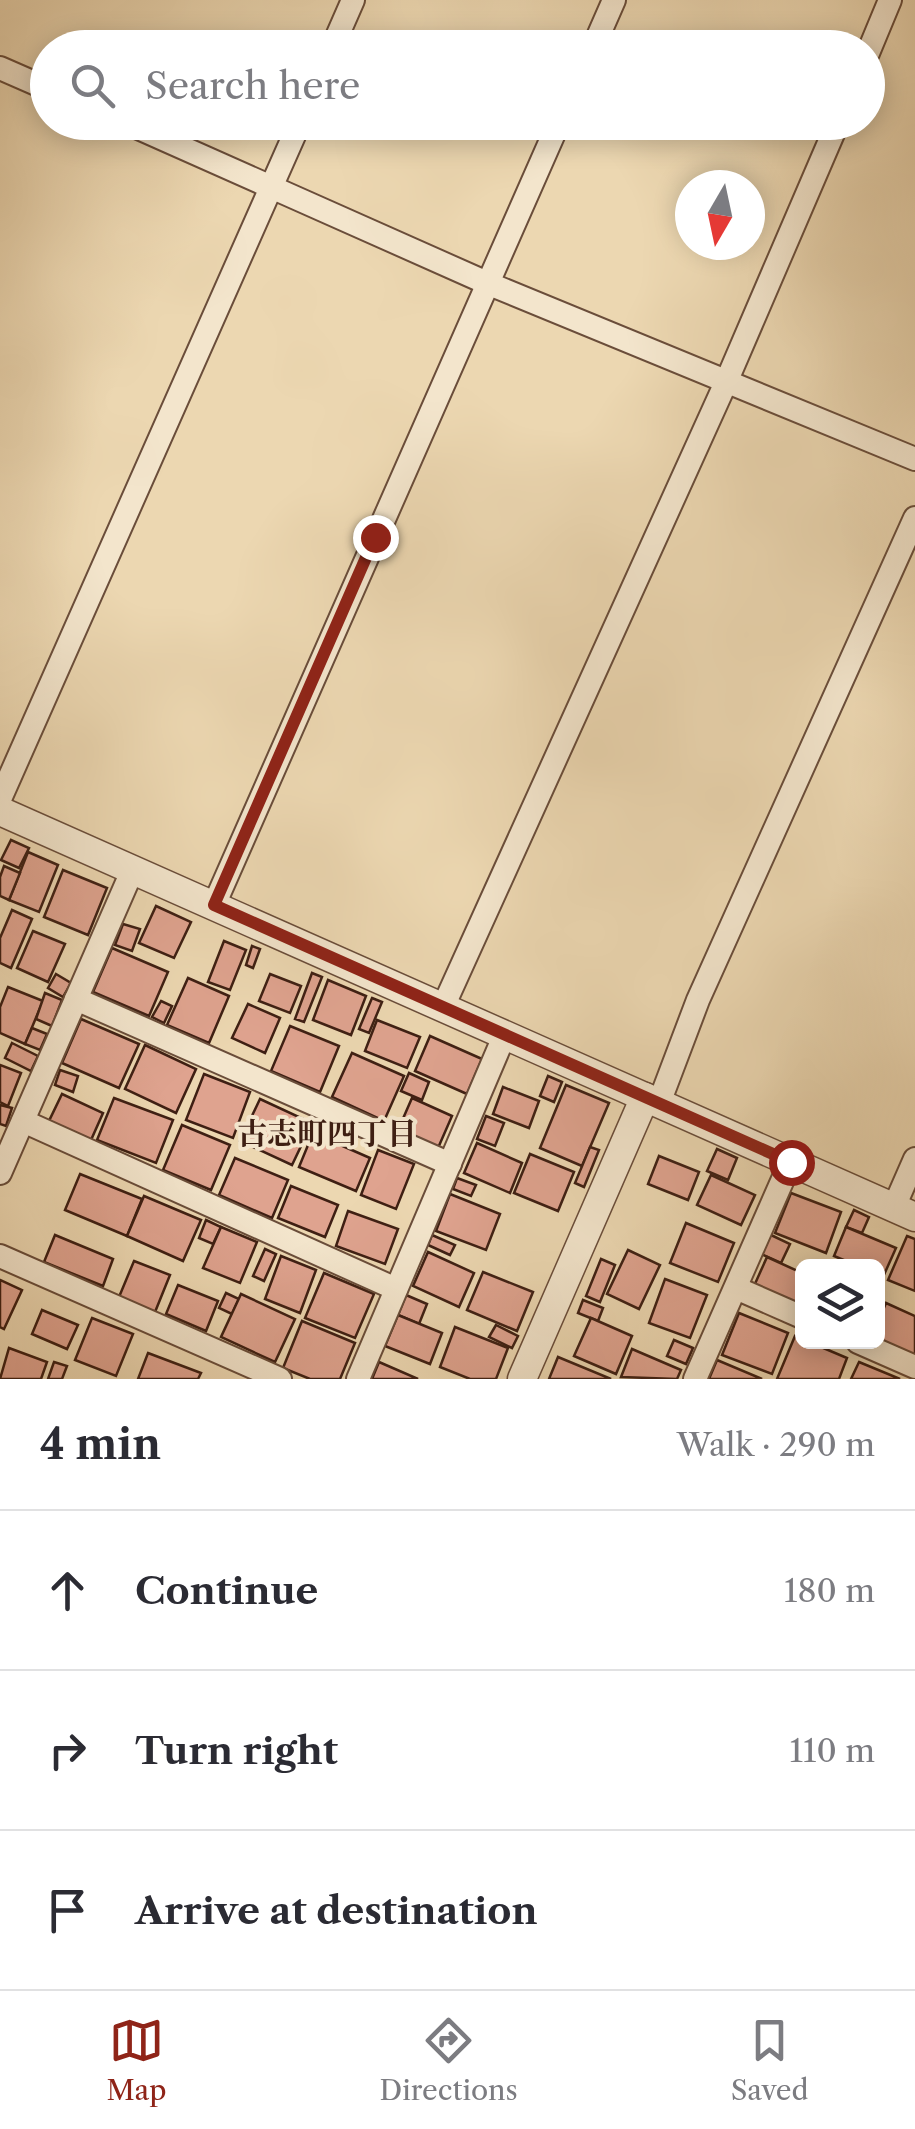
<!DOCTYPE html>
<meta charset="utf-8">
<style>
:root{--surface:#fff;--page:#f7f7f7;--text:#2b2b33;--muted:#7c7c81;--line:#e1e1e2;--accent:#8f2418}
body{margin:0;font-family:"Libre Caslon Text","Noto Serif JP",serif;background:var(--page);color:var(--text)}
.controls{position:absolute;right:30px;bottom:30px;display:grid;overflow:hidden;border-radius:15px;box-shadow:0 5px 25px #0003}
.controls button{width:90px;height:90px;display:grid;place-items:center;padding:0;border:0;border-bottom:2px solid var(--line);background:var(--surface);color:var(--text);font:50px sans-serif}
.compass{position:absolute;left:675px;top:170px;width:90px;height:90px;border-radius:50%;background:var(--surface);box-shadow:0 5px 25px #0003;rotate:189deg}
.stop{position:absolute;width:30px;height:30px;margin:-22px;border:8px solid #8f2418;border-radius:50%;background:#fff}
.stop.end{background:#8f2418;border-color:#fff;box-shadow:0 2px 10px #0008}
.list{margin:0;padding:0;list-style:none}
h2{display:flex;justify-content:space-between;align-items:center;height:130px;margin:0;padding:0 40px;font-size:42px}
h2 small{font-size:32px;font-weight:400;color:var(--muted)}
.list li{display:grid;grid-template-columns:65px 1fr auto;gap:30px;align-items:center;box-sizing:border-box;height:160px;padding:0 40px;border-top:2px solid var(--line)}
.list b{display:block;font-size:38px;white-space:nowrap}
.list em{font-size:32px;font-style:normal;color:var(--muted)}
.icon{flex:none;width:55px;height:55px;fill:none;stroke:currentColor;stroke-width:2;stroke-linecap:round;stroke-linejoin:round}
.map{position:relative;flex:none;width:915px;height:1379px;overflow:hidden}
.search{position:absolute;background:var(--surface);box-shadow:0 5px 25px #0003;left:30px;right:30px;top:30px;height:110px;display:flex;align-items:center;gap:25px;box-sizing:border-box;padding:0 35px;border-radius:55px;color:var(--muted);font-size:38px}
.sheet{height:610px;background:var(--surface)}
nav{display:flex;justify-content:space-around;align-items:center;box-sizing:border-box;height:140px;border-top:2px solid var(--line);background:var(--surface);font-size:28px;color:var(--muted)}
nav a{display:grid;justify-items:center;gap:5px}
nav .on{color:var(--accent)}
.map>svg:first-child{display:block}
.building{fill:#dfa38f;stroke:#3e1f13;stroke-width:2.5}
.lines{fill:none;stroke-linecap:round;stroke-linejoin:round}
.minor-casing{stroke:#6a4d3a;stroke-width:26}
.tertiary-casing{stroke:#6a4d3a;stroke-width:31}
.minor{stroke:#f3e5cc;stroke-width:22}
.tertiary{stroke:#f3e5cc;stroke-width:28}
.route{stroke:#8f2418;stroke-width:12}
.labels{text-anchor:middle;stroke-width:8;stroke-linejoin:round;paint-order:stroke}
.neighbourhood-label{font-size:30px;font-weight:bold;fill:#3e1f13;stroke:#f3e5cc}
</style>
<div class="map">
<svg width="915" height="1379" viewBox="0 0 915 1379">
<rect width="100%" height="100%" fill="#ecd7b1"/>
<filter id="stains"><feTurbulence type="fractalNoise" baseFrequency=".002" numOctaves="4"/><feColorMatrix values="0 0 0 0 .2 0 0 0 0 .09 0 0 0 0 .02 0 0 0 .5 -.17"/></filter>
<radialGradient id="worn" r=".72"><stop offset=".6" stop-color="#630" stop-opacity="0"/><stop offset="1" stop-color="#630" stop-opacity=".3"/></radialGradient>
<g class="building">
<polygon points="11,840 29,848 19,868 1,860"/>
<polygon points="28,852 58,865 39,912 9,900"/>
<polygon points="4,866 20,873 9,900 0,896 0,877"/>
<polygon points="63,870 107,888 88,935 44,917"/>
<polygon points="156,906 191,922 174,958 139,943"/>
<polygon points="12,910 32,919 11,968 0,963 0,938"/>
<polygon points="123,924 140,929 132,951 115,945"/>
<polygon points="33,931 65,944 48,982 17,968"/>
<polygon points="224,941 246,950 230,990 208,982"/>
<polygon points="252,946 260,949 253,968 246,965"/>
<polygon points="112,948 168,972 149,1016 93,992"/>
<polygon points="312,973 322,977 304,1022 295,1019"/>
<polygon points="56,974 71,983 63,997 48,988"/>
<polygon points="270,974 301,986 290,1013 259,1001"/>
<polygon points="188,978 229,996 209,1043 167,1025"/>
<polygon points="328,980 366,996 351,1035 313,1020"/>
<polygon points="8,987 43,1001 25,1044 0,1033 0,1007"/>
<polygon points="45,993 62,1000 52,1026 36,1019"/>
<polygon points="372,998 382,1002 369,1033 359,1029"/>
<polygon points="161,1001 172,1006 164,1023 152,1017"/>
<polygon points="248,1004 280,1018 265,1053 232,1038"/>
<polygon points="81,1019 139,1044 119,1088 62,1063"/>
<polygon points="377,1020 420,1037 407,1068 365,1051"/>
<polygon points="290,1026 339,1046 320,1092 271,1071"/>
<polygon points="32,1028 47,1034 40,1050 25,1044"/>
<polygon points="430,1036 482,1059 467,1094 415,1071"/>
<polygon points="12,1043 38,1056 31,1071 5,1058"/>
<polygon points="145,1045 196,1069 176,1113 125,1089"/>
<polygon points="352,1053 404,1076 384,1121 332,1097"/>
<polygon points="0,1065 21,1073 8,1106 0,1102"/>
<polygon points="60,1070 78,1076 73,1092 55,1085"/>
<polygon points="409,1073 429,1082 422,1100 401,1091"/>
<polygon points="204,1074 250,1092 233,1138 186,1120"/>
<polygon points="548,1076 562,1082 554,1102 540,1096"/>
<polygon points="566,1085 609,1103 582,1166 540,1148"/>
<polygon points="503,1087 539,1101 529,1128 493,1114"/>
<polygon points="62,1094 103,1113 91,1140 49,1121"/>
<polygon points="114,1098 173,1120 156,1163 97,1140"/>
<polygon points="412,1098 452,1116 438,1148 398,1130"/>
<polygon points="260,1099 312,1123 292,1165 240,1141"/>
<polygon points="0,1105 12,1108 6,1126 0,1124"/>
<polygon points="486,1116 504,1123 495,1146 477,1139"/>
<polygon points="182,1125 230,1145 211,1190 163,1170"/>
<polygon points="313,1133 370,1158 356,1191 299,1167"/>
<polygon points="477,1143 522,1163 510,1193 464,1173"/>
<polygon points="590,1147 599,1150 584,1187 575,1183"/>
<polygon points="717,1149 737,1158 728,1180 707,1171"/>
<polygon points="378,1150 414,1164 396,1209 361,1195"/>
<polygon points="530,1154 574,1172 558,1211 514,1193"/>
<polygon points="659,1156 699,1172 688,1200 648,1184"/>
<polygon points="235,1158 288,1180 272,1218 219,1195"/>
<polygon points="80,1174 142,1199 127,1236 65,1210"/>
<polygon points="711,1175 755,1195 741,1225 697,1205"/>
<polygon points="457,1178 476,1185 471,1196 453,1189"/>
<polygon points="291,1186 338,1205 325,1237 278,1218"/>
<polygon points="791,1193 841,1212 826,1253 775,1233"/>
<polygon points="450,1194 500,1214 486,1250 436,1231"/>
<polygon points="144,1196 201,1220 183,1261 127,1236"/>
<polygon points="854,1210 869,1217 862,1233 846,1227"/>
<polygon points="348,1211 398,1229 385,1264 336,1246"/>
<polygon points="206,1220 221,1227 213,1244 199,1238"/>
<polygon points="686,1223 734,1243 718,1282 670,1263"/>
<polygon points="221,1227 257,1242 240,1283 203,1268"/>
<polygon points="846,1227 896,1248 883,1277 878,1275 878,1266 858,1266 834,1256"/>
<polygon points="55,1235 113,1259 103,1286 44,1262"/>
<polygon points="432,1235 455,1245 450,1255 428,1245"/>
<polygon points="771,1235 790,1244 781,1263 761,1254"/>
<polygon points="907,1236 915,1239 915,1291 888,1280"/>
<polygon points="265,1249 276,1254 264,1281 253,1276"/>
<polygon points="628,1250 660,1265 639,1309 607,1294"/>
<polygon points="428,1252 474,1273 459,1307 413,1286"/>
<polygon points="281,1256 316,1270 300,1313 265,1299"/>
<polygon points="767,1257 802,1273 802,1306 754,1286"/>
<polygon points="601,1259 615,1265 600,1302 586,1296"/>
<polygon points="134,1261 170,1275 155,1312 119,1297"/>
<polygon points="483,1272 533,1292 517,1331 467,1310"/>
<polygon points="324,1273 374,1294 355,1338 305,1318"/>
<polygon points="665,1279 707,1295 690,1338 649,1323"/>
<polygon points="0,1280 22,1290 4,1329 0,1327"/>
<polygon points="178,1285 218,1301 206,1331 166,1314"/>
<polygon points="226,1293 239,1299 232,1314 219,1308"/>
<polygon points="241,1294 295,1319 275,1362 221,1337"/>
<polygon points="406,1295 427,1304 419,1324 398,1315"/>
<polygon points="583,1300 603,1308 598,1321 578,1313"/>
<polygon points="886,1303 915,1316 915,1357 878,1340 878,1322"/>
<polygon points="42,1310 78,1325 67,1349 32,1334"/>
<polygon points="739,1313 788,1333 772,1374 722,1355"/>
<polygon points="398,1315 442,1333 430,1364 385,1346"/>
<polygon points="92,1318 133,1334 116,1376 75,1360"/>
<polygon points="591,1318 632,1336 616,1374 574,1356"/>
<polygon points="302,1321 355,1343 340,1379 310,1379 283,1368"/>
<polygon points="496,1325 518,1336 512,1348 489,1337"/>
<polygon points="455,1327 508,1348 496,1379 470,1379 440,1367"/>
<polygon points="795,1336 847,1358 839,1379 777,1379"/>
<polygon points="674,1340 693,1348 686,1364 667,1356"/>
<polygon points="9,1348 47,1362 41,1379 0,1379"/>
<polygon points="632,1349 681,1370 677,1379 621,1377"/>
<polygon points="148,1353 201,1373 198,1379 138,1379"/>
<polygon points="558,1357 611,1379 549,1379"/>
<polygon points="717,1360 762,1379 709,1379"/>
<polygon points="54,1362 67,1366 62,1379 48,1379"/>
<polygon points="379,1362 418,1379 372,1379"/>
<polygon points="859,1362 900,1379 851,1379"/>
</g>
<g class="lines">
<defs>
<g id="minor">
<polyline points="332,48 353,0"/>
<polyline points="593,48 614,0"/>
<polyline points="868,53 890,0"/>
<polyline points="0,68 48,89"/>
<polyline points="125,122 487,283 915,459"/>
<polyline points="0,799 300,122"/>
<polyline points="214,905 559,122"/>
<polyline points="76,999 450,1164"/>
<polyline points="443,1007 727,380 838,122"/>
<polyline points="659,1103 698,1000 915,518"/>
<polyline points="23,1121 396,1289"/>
<polyline points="0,1173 133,869"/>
<polyline points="894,1207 915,1159"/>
<polyline points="0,1256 280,1379"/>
<polyline points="736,1288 802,1317"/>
<polyline points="858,1342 915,1367"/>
<polyline points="358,1379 505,1034"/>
<polyline points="695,1379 791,1161"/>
</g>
<g id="tertiary">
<polyline points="0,811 915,1217"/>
<polyline points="522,1379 645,1097"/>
</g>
</defs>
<use href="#minor" class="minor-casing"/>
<use href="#tertiary" class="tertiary-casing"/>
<use href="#minor" class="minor"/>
<use href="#tertiary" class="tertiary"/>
</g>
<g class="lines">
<polyline class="route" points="375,537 214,905 791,1162"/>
</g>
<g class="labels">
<g class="neighbourhood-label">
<text x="327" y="1144">古志町四丁目</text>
</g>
</g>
<rect width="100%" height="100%" filter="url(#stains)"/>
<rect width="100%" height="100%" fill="url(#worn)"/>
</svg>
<div class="controls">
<button><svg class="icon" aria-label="layers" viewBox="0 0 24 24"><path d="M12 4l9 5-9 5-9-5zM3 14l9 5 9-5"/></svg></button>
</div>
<svg class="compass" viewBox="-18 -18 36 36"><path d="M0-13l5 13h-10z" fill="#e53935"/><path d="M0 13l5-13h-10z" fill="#7c7c81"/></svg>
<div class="stop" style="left:791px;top:1162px"></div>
<div class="stop end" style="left:375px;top:537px"></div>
<div class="search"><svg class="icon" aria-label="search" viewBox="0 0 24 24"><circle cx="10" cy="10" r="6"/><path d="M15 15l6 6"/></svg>Search here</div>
</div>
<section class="sheet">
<h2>4 min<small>Walk · 290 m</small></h2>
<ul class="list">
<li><svg class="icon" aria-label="ahead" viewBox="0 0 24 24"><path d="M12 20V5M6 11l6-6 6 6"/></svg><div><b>Continue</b></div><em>180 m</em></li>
<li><svg class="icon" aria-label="right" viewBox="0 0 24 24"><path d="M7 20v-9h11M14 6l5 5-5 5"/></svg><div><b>Turn right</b></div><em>110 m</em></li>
<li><svg class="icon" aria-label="arrive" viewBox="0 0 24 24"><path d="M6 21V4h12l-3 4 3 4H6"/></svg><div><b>Arrive at destination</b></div></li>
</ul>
</section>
<nav>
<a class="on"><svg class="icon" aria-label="map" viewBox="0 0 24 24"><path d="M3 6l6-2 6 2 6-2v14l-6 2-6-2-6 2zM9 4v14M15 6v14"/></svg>Map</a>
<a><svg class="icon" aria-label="directions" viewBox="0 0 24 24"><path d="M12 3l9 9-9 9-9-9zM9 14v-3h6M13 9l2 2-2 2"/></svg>Directions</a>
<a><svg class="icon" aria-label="saved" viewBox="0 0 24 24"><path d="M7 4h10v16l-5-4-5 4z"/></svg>Saved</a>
</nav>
